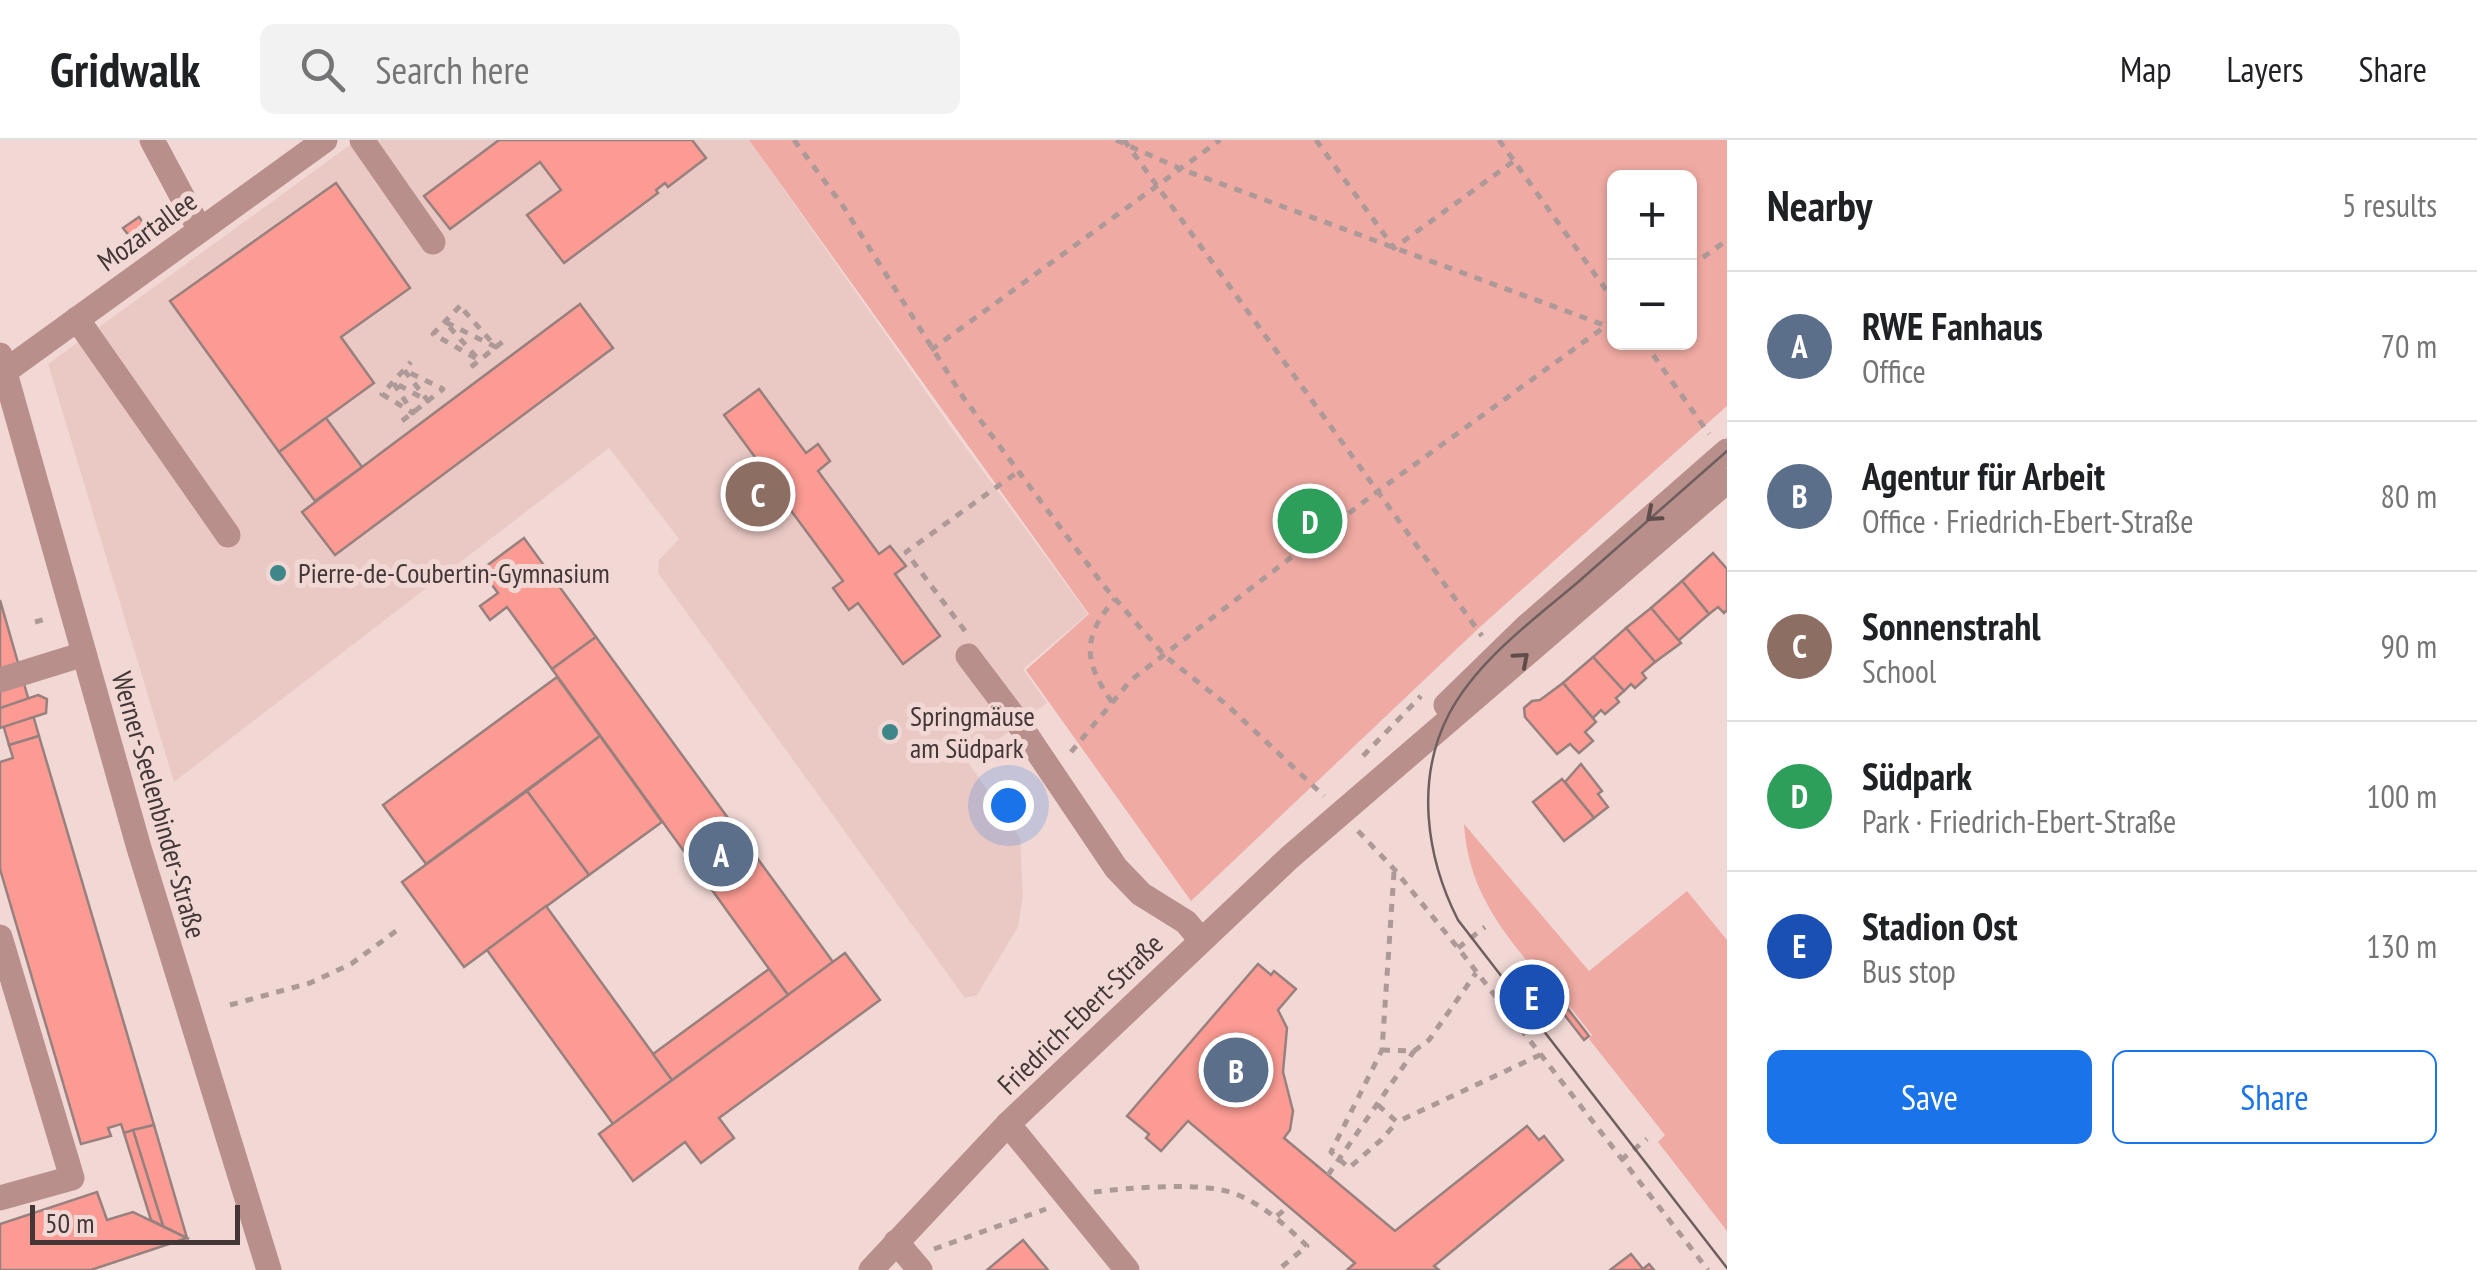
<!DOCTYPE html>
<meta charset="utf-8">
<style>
:root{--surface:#fff;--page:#f2f2f2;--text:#202124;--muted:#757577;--line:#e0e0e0;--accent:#1a73e8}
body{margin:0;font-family:"PT Sans Narrow",sans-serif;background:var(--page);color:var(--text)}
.controls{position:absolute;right:30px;top:30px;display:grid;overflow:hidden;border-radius:15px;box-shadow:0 2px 8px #0004}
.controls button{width:90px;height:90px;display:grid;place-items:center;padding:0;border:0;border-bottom:2px solid var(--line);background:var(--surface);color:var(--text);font:50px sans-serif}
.scale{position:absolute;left:30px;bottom:25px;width:210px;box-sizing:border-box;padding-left:10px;border:5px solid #423736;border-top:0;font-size:28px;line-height:35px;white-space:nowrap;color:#423736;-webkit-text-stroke:8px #f1d8d5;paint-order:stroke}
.you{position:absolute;left:1008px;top:665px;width:35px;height:35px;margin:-25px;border:8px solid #fff;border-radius:50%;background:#1a73e8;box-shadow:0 0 0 15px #1a73e833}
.badge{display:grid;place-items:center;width:65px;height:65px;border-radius:50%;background:var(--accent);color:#fff;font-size:32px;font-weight:700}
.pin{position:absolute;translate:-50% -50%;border:5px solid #fff;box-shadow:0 2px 10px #0006}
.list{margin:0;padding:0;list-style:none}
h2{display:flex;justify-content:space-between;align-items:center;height:130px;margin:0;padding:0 40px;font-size:42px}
h2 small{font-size:32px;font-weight:400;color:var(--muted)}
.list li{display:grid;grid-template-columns:65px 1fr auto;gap:30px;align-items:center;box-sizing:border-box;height:150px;padding:0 40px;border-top:2px solid var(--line)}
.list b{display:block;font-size:38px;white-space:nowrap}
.list p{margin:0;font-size:32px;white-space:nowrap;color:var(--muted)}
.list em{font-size:32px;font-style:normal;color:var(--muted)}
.actions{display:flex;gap:20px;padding:30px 40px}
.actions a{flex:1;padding:22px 0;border:2px solid var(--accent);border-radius:15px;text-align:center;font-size:35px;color:var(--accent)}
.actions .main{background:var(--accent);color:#fff}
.icon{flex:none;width:55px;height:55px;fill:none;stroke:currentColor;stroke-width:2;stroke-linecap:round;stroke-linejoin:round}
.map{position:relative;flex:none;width:1727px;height:1130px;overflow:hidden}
header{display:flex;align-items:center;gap:60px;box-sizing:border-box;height:140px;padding:0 50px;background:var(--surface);border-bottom:2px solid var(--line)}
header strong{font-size:48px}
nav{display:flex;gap:55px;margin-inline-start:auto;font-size:35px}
.search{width:700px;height:90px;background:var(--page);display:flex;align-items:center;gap:25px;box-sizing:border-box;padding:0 35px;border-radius:15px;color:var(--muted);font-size:38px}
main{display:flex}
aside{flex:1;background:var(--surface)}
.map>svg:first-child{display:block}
.built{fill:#eac9c5}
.green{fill:#efaaa3;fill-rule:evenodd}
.building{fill:#fb9b93;stroke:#97807e;stroke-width:2.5}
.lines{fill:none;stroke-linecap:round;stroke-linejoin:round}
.path{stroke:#ad9997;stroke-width:5;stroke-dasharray:8 8;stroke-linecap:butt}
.minor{stroke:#b98f8b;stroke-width:25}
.tram{stroke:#6e5f5e;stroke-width:2.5}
.oneway{stroke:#604d4b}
.poi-dot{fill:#3e8687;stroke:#f1d8d5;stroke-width:4}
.labels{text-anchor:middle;stroke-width:10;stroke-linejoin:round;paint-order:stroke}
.street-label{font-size:28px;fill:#423736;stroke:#f1d8d5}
.poi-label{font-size:28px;fill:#423736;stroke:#f1d8d5;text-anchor:start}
</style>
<header>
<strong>Gridwalk</strong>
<div class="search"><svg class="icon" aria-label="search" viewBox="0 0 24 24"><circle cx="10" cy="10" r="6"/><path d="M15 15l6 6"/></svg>Search here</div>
<nav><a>Map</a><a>Layers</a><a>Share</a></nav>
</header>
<main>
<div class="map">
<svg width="1727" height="1130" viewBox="0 0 1727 1130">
<rect width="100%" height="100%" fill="#f1d8d5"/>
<polygon class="built" points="357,0 749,0 955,293 1088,474 1023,529 1047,563 968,622 1020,698 1023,756 1018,787 977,855 965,858 658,433 659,420 679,399 609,308 174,642 48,224"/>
<g class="green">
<path d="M 749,0 L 1727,0 L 1727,266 L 1480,487 L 1191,761 L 1026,530 L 1089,474 ZM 1614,38 L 1690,38 L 1690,202 L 1614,202 Z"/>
<path d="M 1464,684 L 1589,831 L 1687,751 L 1727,800 L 1727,1091 L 1658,1002 L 1665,995 L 1589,899 L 1592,895 L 1570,867 L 1566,869 C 1519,808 1469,765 1464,684 Z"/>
</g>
<g class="building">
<polygon points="499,0 692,0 706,18 668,47 665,43 656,50 658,53 564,123 527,75 561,50 540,22 450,89 424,56"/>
<polygon points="336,43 410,148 341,197 374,243 279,312 170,161"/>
<polygon points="139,77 152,95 137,106 123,88"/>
<polygon points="580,164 613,208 335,415 302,372"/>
<polygon points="759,249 806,313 818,304 830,321 818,331 879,414 890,406 906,426 895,434 940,496 903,524 858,463 849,470 833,448 843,441 781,357 774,362 762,346 771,339 724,275"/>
<polygon points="326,278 362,327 315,361 279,312"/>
<polygon points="524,398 596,497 552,529 507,467 490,480 480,466 498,453 481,430"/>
<polygon points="1713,413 1727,429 1727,470 1724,473 1718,467 1709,474 1682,441"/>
<polygon points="1682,441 1709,474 1678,501 1651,468"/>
<polygon points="0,460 39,596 9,605 0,574"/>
<polygon points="1651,468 1681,503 1655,522 1626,488"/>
<polygon points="1626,488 1655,522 1642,533 1646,538 1635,548 1631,544 1624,551 1593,517"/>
<polygon points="596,497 833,822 788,855 552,529"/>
<polygon points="1593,517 1624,551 1616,558 1619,562 1605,574 1601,570 1593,578 1563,543"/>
<polygon points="557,537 600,596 426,724 383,665"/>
<polygon points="1563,543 1596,582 1585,592 1593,601 1579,613 1570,604 1557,614 1525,577 1524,568 1532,561 1540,560"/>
<polygon points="38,555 47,559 46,573 0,588 0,568"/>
<polygon points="39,596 154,985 124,993 121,984 108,988 111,996 81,1004 0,729 0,622 13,618 9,605"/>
<polygon points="600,596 662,682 589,735 527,651"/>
<polygon points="1581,624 1602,651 1598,654 1608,667 1594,678 1565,642"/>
<polygon points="1562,639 1594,678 1564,701 1533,662"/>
<polygon points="527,651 589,735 464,827 402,742"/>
<polygon points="546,766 672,940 613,984 487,810"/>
<polygon points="845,813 880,860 719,978 734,998 701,1023 685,1002 633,1041 599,994"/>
<polygon points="1258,824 1271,835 1274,831 1296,849 1278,870 1287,888 1283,932 1293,971 1290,990 1284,998 1395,1091 1527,986 1539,1000 1544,996 1563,1020 1434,1126 1439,1130 1347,1130 1355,1123 1188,981 1161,1011 1146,998 1149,994 1127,976"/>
<polygon points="769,829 788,855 672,940 653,914"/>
<polygon points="1568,869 1589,896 1584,900 1563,873"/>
<polygon points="154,985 187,1098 163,1086 133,990"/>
<polygon points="133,990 163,1086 151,1080 124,993"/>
<polygon points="97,1052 107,1080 133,1072 187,1098 91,1130 0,1130 0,1084"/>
<polygon points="1023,1100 1048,1130 987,1130"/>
<polygon points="1631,1114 1643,1129 1649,1124 1654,1130 1610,1130"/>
</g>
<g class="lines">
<g class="path">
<polyline points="794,0 843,66 963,257 1104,446 1165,516 1227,565 1324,656"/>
<polyline points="1116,0 1181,29 1604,185"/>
<polyline points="1124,0 1482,496"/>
<polyline points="1316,0 1394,108 1514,21"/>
<polyline points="1499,0 1614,161"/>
<polyline points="1690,127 1727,100"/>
<polyline points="460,166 433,194 479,220 445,182 496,207 460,166"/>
<polyline points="1644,202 1709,294"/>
<polyline points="931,210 1220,0"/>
<polyline points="471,227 506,199"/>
<path d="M 402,281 L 443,249 L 404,230 L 428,261 L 393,242 L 413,273 L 382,254 C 392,243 401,233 411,222"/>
<polyline points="35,482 49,478"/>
<polyline points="965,491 906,412 1019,331"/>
<path d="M 1112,562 C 1083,521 1082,497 1115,459"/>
<polyline points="1071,612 1131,540 1378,351 1614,180"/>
<polyline points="1363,616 1421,556"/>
<polyline points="1358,691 1394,729 1458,808 1708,1130"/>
<polyline points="1394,732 1382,910 1331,1012 1349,1028 1381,1000 1397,982"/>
<polyline points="1458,808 1485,787"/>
<polyline points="230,865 310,843 351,824 396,791"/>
<polyline points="1382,910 1414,911 1429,900 1476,833"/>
<polyline points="1378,965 1397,982 1542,914"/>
<polyline points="1621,1020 1647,999"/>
<polyline points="1328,1035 1414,911"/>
<path d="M 1094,1052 C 1129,1048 1188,1043 1222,1050 C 1255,1057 1283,1083 1307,1106 L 1278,1130"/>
<polyline points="1277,1076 1289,1066"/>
<polyline points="934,1109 1046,1069"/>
</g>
<g class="minor">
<polyline points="152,0 200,90"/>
<polyline points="362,0 433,102"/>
<polyline points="77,179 228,395"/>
<polyline points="0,215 139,708 269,1130"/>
<polyline points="0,235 325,0"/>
<polyline points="968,516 1017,581 1116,728 1141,754 1186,782 1201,800"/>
<polyline points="0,540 84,514"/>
<polyline points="1446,565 1526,487 1727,311"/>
<polyline points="0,797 72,1038 0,1058"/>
<polyline points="1008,984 1127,1130"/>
<polyline points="896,1102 920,1130"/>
<polyline points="871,1130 1008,984 1289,718 1727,341"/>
</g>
<path class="tram" d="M 1727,311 C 1677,355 1627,399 1577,443 C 1532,481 1477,521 1449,574 C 1415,639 1426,717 1458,780 L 1727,1128"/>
</g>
<defs><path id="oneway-chevron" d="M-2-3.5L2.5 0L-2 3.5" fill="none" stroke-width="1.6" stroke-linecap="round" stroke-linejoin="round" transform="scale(2.5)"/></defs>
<g class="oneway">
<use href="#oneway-chevron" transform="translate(1653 375) rotate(139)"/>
<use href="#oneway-chevron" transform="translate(1522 519) rotate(-41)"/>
</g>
<g class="poi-dot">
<circle cx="278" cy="433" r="10"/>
<circle cx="890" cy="592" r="10"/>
</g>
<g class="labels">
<g class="street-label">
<text transform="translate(147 91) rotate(-36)" y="10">Mozartallee</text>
<text transform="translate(159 665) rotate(74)" y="10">Werner-Seelenbinder-Straße</text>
<text transform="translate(1080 874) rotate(-44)" y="10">Friedrich-Ebert-Straße</text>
</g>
<g class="poi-label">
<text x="298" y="443">Pierre-de-Coubertin-Gymnasium</text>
<text x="910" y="586">Springmäuse<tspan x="910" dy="32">am Südpark</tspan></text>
</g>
</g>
</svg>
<div class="controls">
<button>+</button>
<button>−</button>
</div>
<div class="scale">50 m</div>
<div class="you"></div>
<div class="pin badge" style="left:721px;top:714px;background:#5c6f8a">A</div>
<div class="pin badge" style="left:1236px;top:930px;background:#5c6f8a">B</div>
<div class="pin badge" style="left:758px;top:354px;background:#8d6e63">C</div>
<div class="pin badge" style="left:1310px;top:381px;background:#2e9e5b">D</div>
<div class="pin badge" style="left:1532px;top:857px;background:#1a4fb4">E</div>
</div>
<aside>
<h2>Nearby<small>5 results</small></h2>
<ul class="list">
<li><span class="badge" style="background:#5c6f8a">A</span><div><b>RWE Fanhaus</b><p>Office</p></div><em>70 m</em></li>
<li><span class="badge" style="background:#5c6f8a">B</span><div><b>Agentur für Arbeit</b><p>Office · Friedrich-Ebert-Straße</p></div><em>80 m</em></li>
<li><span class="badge" style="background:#8d6e63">C</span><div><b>Sonnenstrahl</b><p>School</p></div><em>90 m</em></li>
<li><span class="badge" style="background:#2e9e5b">D</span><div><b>Südpark</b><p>Park · Friedrich-Ebert-Straße</p></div><em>100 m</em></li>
<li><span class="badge" style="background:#1a4fb4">E</span><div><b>Stadion Ost</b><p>Bus stop</p></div><em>130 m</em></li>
</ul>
<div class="actions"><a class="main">Save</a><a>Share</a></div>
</aside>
</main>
